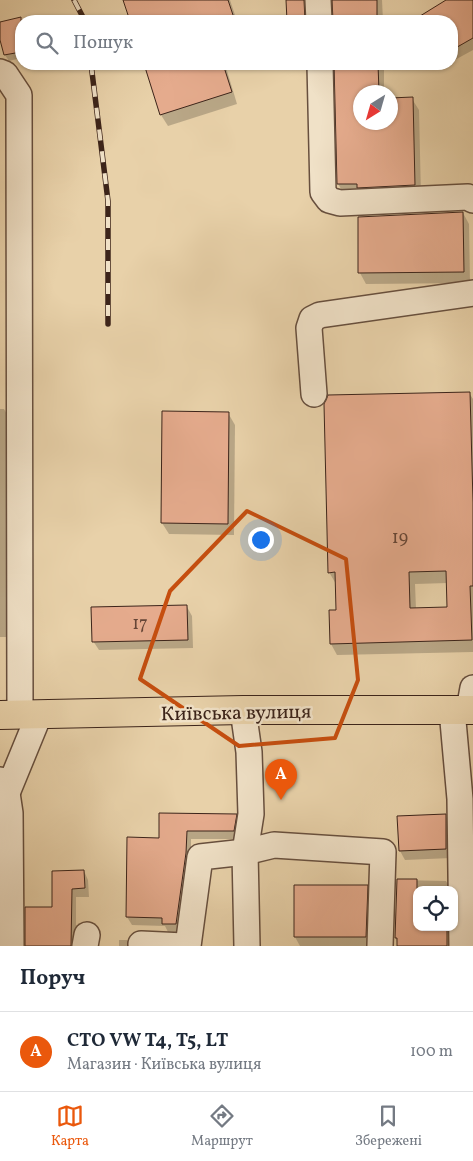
<!DOCTYPE html>
<html lang="uk">
<meta charset="utf-8">
<style>
:root{--surface:#fff;--page:#f2f2f3;--text:#1f2937;--muted:#747a83;--line:#e0e1e3;--accent:#ea580c}
body{margin:0;font-family:Vollkorn,serif;background:var(--page);color:var(--text)}
.controls{position:absolute;right:15px;bottom:15px;display:grid;overflow:hidden;border-radius:10px;box-shadow:0 1px 4px #0004}
.controls button{width:45px;height:45px;display:grid;place-items:center;padding:0;border:0;border-bottom:1px solid var(--line);background:var(--surface);color:var(--text);font:25px sans-serif}
.compass{position:absolute;left:353px;top:85px;width:45px;height:45px;border-radius:50%;background:var(--surface);box-shadow:0 1px 4px #0004;rotate:217deg}
.you{position:absolute;left:260px;top:539px;width:18px;height:18px;margin:-12px;border:4px solid #fff;border-radius:50%;background:#1a73e8;box-shadow:0 0 0 8px #1a73e833}
.badge{display:grid;place-items:center;width:32px;height:32px;border-radius:50%;background:var(--accent);color:#fff;font-size:16px;font-weight:700}
.pin{position:absolute;translate:-50% -41px;filter:drop-shadow(0 1px 2px #0008)}
.pin::after{content:'';position:absolute;top:26px;width:18px;height:15px;background:inherit;clip-path:polygon(0 0,100% 0,50% 100%)}
.list{margin:0;padding:0;list-style:none}
h2{display:flex;justify-content:space-between;align-items:center;height:65px;margin:0;padding:0 20px;font-size:21px}
h2 small{font-size:16px;font-weight:400;color:var(--muted)}
.list li{display:grid;grid-template-columns:32px 1fr auto;gap:15px;align-items:center;box-sizing:border-box;height:80px;padding:0 20px;border-top:1px solid var(--line)}
.list b{display:block;font-size:19px;white-space:nowrap}
.list p{margin:0;font-size:16px;white-space:nowrap;color:var(--muted)}
.list em{font-size:16px;font-style:normal;color:var(--muted)}
.icon{flex:none;width:28px;height:28px;fill:none;stroke:currentColor;stroke-width:2;stroke-linecap:round;stroke-linejoin:round}
.map{position:relative;flex:none;width:473px;height:946px;overflow:hidden}
.search{position:absolute;background:var(--surface);box-shadow:0 1px 4px #0004;left:15px;right:15px;top:15px;height:55px;display:flex;align-items:center;gap:12px;box-sizing:border-box;padding:0 18px;border-radius:20px;color:var(--muted);font-size:19px}
.sheet{height:145px;background:var(--surface)}
nav{display:flex;justify-content:space-around;align-items:center;box-sizing:border-box;height:70px;border-top:1px solid var(--line);background:var(--surface);font-size:14px;color:var(--muted)}
nav a{display:grid;justify-items:center;gap:2px}
nav .on{color:var(--accent)}
.map>svg:first-child{display:block}
.shadow{fill:#0003;fill-rule:evenodd}
.building{fill:#e5ab8d;stroke:#3c241a;fill-rule:evenodd}
.lines{fill:none;stroke-linecap:round;stroke-linejoin:round}
.minor-casing{stroke:#674f3e;stroke-width:28}
.major-casing{stroke:#3c241a;stroke-width:30}
.minor{stroke:#f0e1c7;stroke-width:25}
.major{stroke:#e8d1a9;stroke-width:28}
.rail-casing{stroke:#3c241a;stroke-width:5.5}
.rail{stroke:#f0e1c7;stroke-width:4;stroke-dasharray:11;stroke-linecap:butt}
.marked{fill:none;stroke:#c64e0f;stroke-width:4;stroke-linejoin:round}
.labels{text-anchor:middle;stroke-width:5;stroke-linejoin:round;paint-order:stroke}
.number-label{font-size:18px;fill:#664637}
.street-label{font-size:20px;fill:#3c241a;stroke:#f0e1c7}
</style>
<div class="map">
<svg width="473" height="946" viewBox="0 0 473 946">
<rect width="100%" height="100%" fill="#e8d1a9"/>
<filter id="stains"><feTurbulence type="fractalNoise" baseFrequency=".004" numOctaves="4"/><feColorMatrix values="0 0 0 0 .2 0 0 0 0 .09 0 0 0 0 .02 0 0 0 .5 -.17"/></filter>
<radialGradient id="worn" r=".72"><stop offset=".6" stop-color="#630" stop-opacity="0"/><stop offset="1" stop-color="#630" stop-opacity=".3"/></radialGradient>
<g class="shadow">
<polygon points="125,0 230,0 237,21 131,21"/>
<polygon points="287,0 316,0 310,21 288,21"/>
<polygon points="334,0 382,0 383,21 334,21"/>
<polygon points="448,0 473,0 473,50 453,61 452,21 431,21 427,13"/>
<polygon points="19,19 21,22 21,58 9,61 5,55 0,34 0,23"/>
<polygon points="145,64 225,64 237,104 168,126 161,115"/>
<polygon points="294,64 318,64 316,65 296,66"/>
<polygon points="336,64 384,64 384,92 360,92 360,122 390,122 412,99 419,110 421,196 345,195 338,184"/>
<polygon points="463,213 469,224 470,283 366,284 360,273"/>
<path d="M 469,393 L 473,399 L 473,652 L 337,655 L 331,644 L 337,611 L 336,584 L 329,572 ZM 448,583 L 448,608 L 416,609 L 415,584 Z"/>
<polygon points="0,409 4,409 11,421 11,637 0,637"/>
<polygon points="228,413 235,425 234,535 169,534 162,523"/>
<polygon points="187,607 192,616 193,648 99,650 93,641"/>
<polygon points="236,815 241,823 238,839 191,839 191,862 181,932 168,932 165,926 132,925 127,917 129,839 161,839"/>
<polygon points="445,815 450,824 451,858 405,860 400,851"/>
<polygon points="84,871 88,880 89,897 76,897 76,946 26,946"/>
<polygon points="398,880 446,881 451,890 417,890 417,927 451,927 451,946 398,946 396,938"/>
<polygon points="367,887 372,896 370,946 300,946 295,937"/>
<polygon points="119,940 127,940 131,946 119,946"/>
</g>
<g class="building">
<polygon points="123,0 228,0 235,21 130,21"/>
<polygon points="286,0 304,0 305,21 287,21"/>
<polygon points="332,0 377,0 377,21 333,21"/>
<polygon points="446,0 473,0 473,38 452,50 452,21 412,21"/>
<polygon points="21,17 21,52 4,55 0,40 0,22"/>
<polygon points="144,64 223,64 232,92 160,115"/>
<polygon points="334,64 378,64 379,92 360,92 360,122 390,122 390,98 413,97 415,185 357,188 357,184 337,184"/>
<polygon points="463,212 464,272 358,273 358,217"/>
<path d="M 470,392 L 473,502 L 473,586 L 470,586 L 472,640 L 330,644 L 329,610 L 336,610 L 335,572 L 328,573 L 324,404 L 328,395 ZM 446,571 L 447,607 L 410,608 L 409,572 Z"/>
<polygon points="162,411 229,412 228,524 161,523"/>
<polygon points="187,605 188,640 92,642 91,607"/>
<polygon points="159,813 237,814 234,831 187,831 186,853 176,924 162,924 162,918 126,917 127,837 159,838"/>
<polygon points="446,814 446,849 399,851 397,816"/>
<polygon points="84,870 85,888 72,889 71,946 25,946 25,907 52,907 52,871"/>
<polygon points="397,879 417,879 417,927 447,927 447,946 397,946 397,938 395,938"/>
<polygon points="294,885 368,885 366,937 294,937"/>
</g>
<g class="lines">
<defs>
<g id="minor">
<polyline points="318,0 319,21"/>
<polyline points="320,64 323,192 329,200 340,203 468,197 473,200"/>
<polyline points="0,72 5,74 19,95 20,715"/>
<polyline points="314,394 309,328 312,319 320,315 473,293"/>
<polyline points="243,710 249,752 251,814 245,852 247,946"/>
<polyline points="452,710 460,799 462,946"/>
<polyline points="469,710 473,688"/>
<polyline points="0,780 7,793 39,715"/>
<polyline points="7,793 10,813 11,946"/>
<polyline points="141,944 184,946"/>
<polyline points="85,946 87,935"/>
<polyline points="188,946 200,857 245,852 274,845 383,852 380,946"/>
</g>
<polyline id="major" points="0,715 243,710 473,710"/>
</defs>
<use href="#minor" class="minor-casing"/>
<use href="#major" class="major-casing"/>
<use href="#minor" class="minor"/>
<use href="#major" class="major"/>
<defs>
<g id="rail">
<polyline points="74,0 85,21"/>
<polyline points="91,64 108,201 108,324"/>
</g>
</defs>
<use href="#rail" class="rail-casing"/>
<use href="#rail" class="rail"/>
</g>
<path class="marked" d="M 247,511 L 346,559 L 358,680 L 335,738 L 239,746 L 140,679 L 170,591 Z"/>
<g class="labels">
<g class="number-label">
<text x="400" y="543">19</text>
<text x="140" y="629">17</text>
</g>
<g class="street-label">
<text transform="translate(236 712) rotate(-1)" y="7">Київська вулиця</text>
</g>
</g>
<rect width="100%" height="100%" filter="url(#stains)"/>
<rect width="100%" height="100%" fill="url(#worn)"/>
</svg>
<div class="controls">
<button><svg class="icon" aria-label="locate" viewBox="0 0 24 24"><circle cx="12" cy="12" r="6"/><path d="M12 2v4M12 18v4M2 12h4M18 12h4"/></svg></button>
</div>
<svg class="compass" viewBox="-18 -18 36 36"><path d="M0-13l5 13h-10z" fill="#e53935"/><path d="M0 13l5-13h-10z" fill="#747a83"/></svg>
<div class="you"></div>
<div class="pin badge" style="left:281px;top:800px">A</div>
<div class="search"><svg class="icon" aria-label="search" viewBox="0 0 24 24"><circle cx="10" cy="10" r="6"/><path d="M15 15l6 6"/></svg>Пошук</div>
</div>
<section class="sheet">
<h2>Поруч<small></small></h2>
<ul class="list">
<li><span class="badge">A</span><div><b>СТО VW T4, T5, LT</b><p>Магазин · Київська вулиця</p></div><em>100 m</em></li>
</ul>
</section>
<nav>
<a class="on"><svg class="icon" aria-label="map" viewBox="0 0 24 24"><path d="M3 6l6-2 6 2 6-2v14l-6 2-6-2-6 2zM9 4v14M15 6v14"/></svg>Карта</a>
<a><svg class="icon" aria-label="directions" viewBox="0 0 24 24"><path d="M12 3l9 9-9 9-9-9zM9 14v-3h6M13 9l2 2-2 2"/></svg>Маршрут</a>
<a><svg class="icon" aria-label="saved" viewBox="0 0 24 24"><path d="M7 4h10v16l-5-4-5 4z"/></svg>Збережені</a>
</nav>
